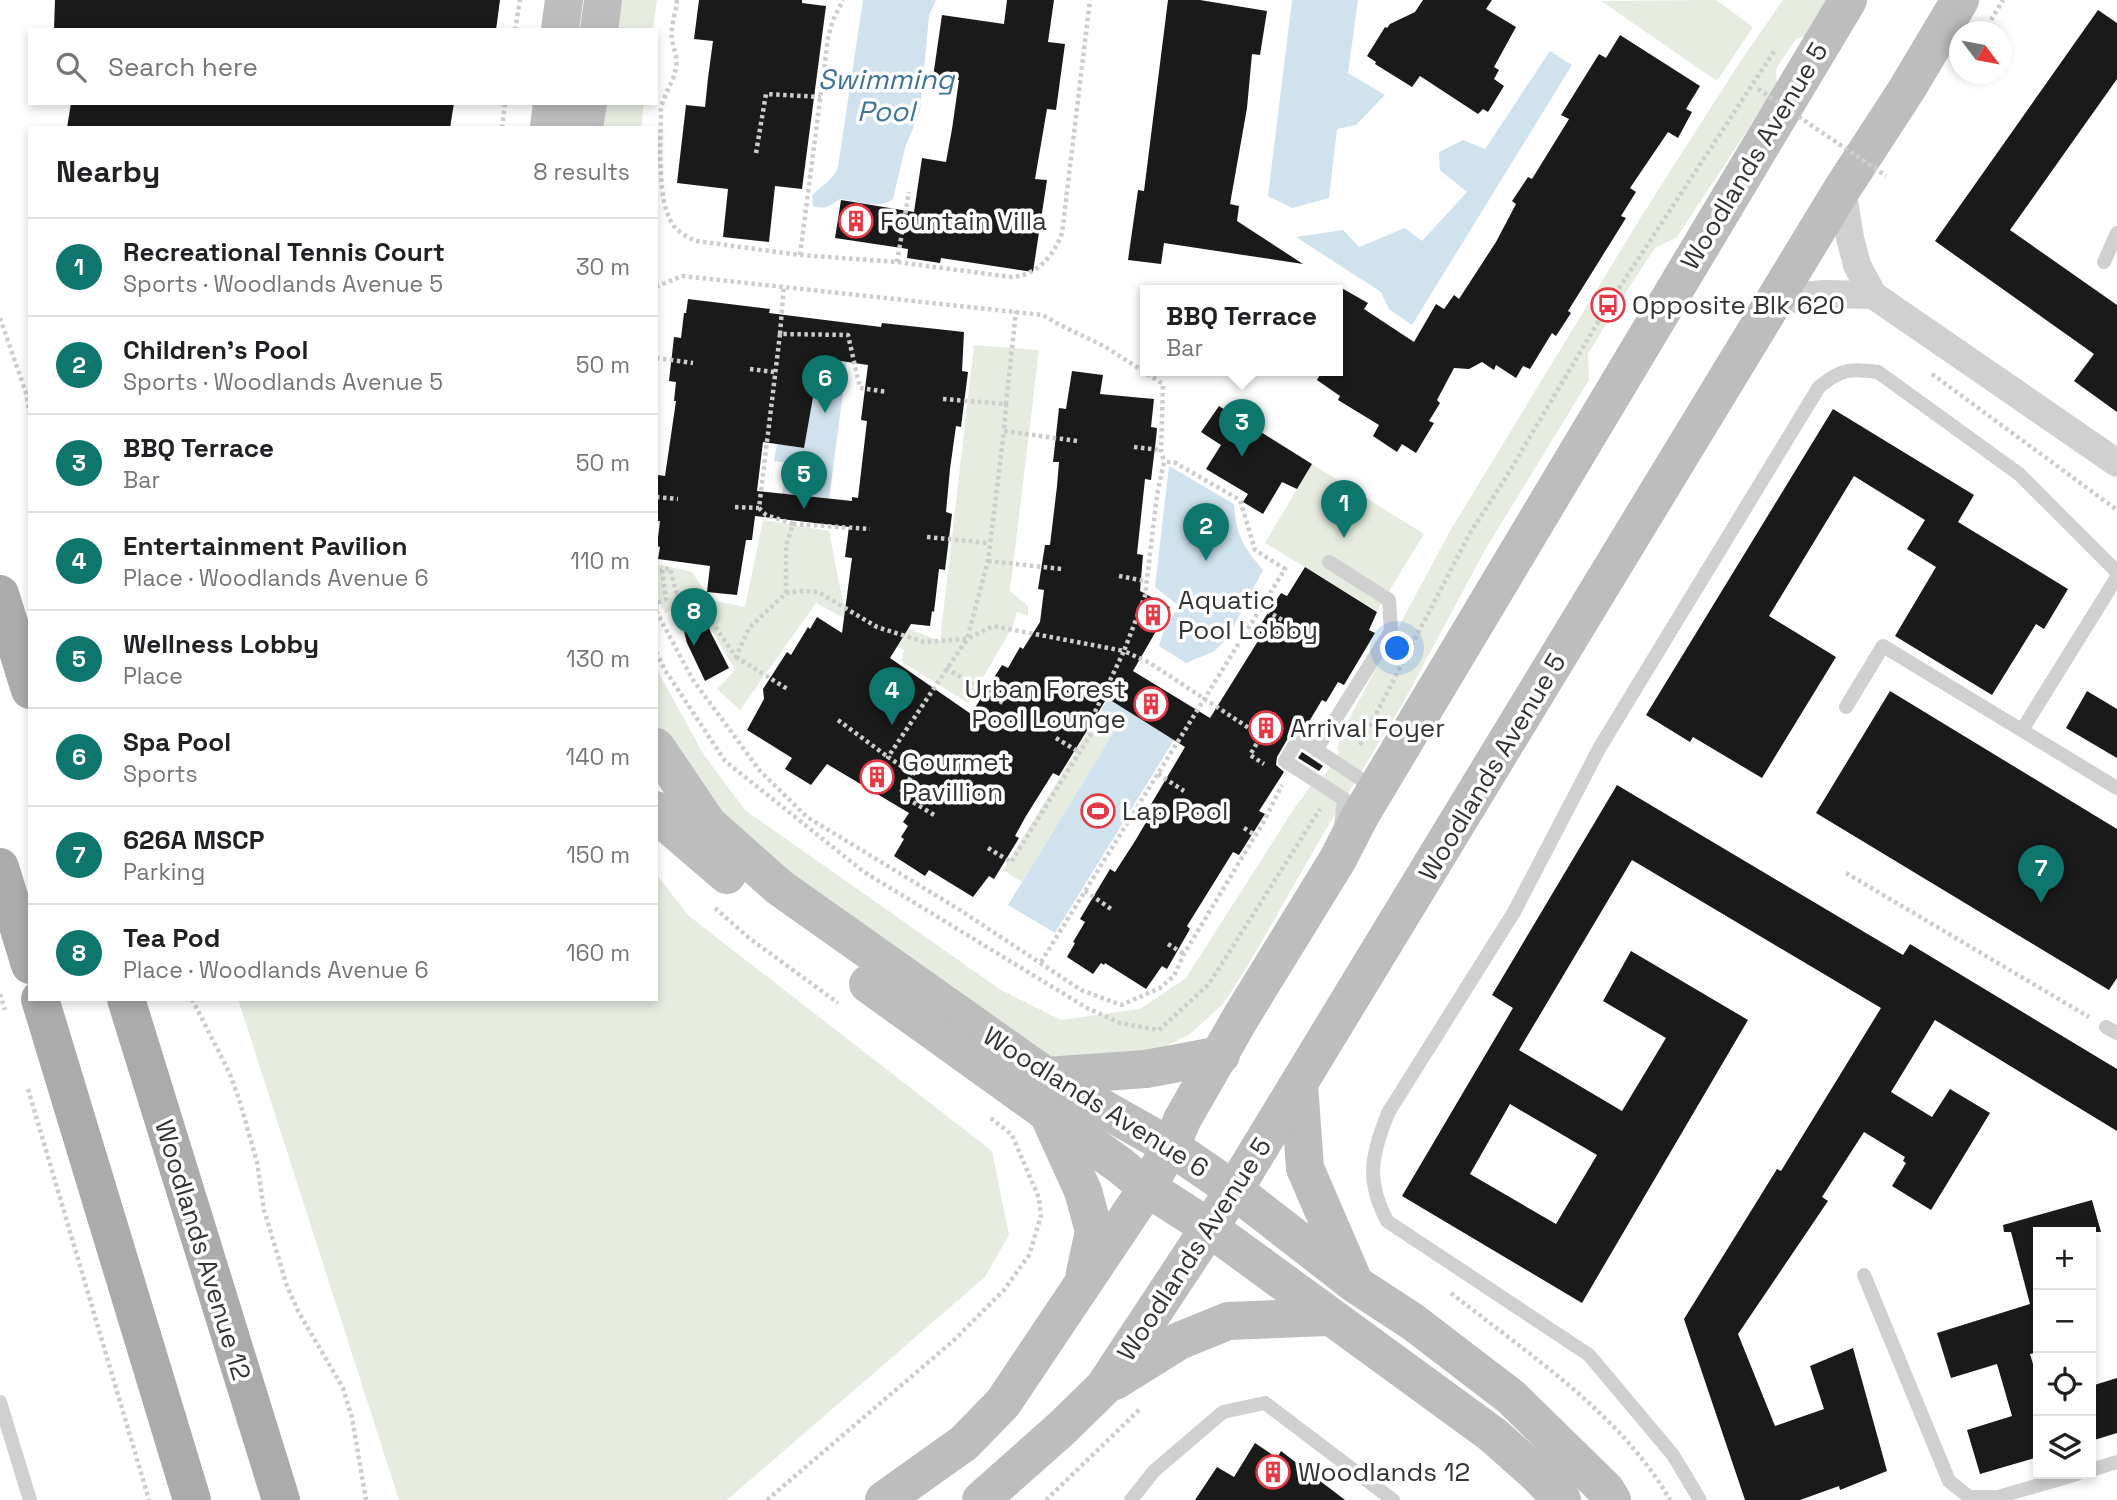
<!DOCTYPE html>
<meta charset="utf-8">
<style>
:root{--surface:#fff;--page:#f2f2f2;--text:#202124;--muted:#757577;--line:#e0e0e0;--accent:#0f766e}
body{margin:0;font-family:"Space Grotesk",sans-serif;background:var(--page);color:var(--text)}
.controls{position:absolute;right:21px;bottom:21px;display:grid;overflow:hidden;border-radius:0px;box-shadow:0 4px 10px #0003}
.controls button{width:63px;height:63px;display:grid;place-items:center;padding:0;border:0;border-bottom:2px solid var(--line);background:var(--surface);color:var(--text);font:35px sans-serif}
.compass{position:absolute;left:1949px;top:21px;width:63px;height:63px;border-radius:50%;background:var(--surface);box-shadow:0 4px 10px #0003;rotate:122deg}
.you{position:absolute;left:1398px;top:649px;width:24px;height:24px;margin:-18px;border:5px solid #fff;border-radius:50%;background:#1a73e8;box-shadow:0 0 0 10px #1a73e833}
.badge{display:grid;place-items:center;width:46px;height:46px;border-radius:50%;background:var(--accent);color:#fff;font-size:23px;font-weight:700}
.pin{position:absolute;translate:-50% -58px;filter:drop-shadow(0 2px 4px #0008)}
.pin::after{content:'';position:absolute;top:37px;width:24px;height:21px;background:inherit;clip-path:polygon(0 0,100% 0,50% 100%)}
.popup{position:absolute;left:1140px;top:285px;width:203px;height:91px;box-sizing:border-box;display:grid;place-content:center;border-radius:0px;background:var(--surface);filter:drop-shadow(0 2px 5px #0005);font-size:23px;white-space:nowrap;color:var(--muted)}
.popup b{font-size:26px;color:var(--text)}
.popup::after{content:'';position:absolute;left:50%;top:100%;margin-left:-14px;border:14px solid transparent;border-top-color:var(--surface)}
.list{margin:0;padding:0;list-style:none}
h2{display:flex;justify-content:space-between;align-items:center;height:91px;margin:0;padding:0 28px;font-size:30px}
h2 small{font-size:23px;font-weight:400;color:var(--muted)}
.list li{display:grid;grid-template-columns:46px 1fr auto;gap:21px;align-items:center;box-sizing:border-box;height:98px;padding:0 28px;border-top:2px solid var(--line)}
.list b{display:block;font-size:26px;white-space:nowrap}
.list p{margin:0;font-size:23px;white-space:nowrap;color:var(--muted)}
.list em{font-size:23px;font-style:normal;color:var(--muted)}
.icon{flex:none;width:38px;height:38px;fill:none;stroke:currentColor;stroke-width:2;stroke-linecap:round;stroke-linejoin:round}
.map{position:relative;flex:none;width:2117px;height:1500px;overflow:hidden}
.search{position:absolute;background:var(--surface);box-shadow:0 4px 10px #0003;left:28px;top:28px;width:630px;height:77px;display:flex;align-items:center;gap:18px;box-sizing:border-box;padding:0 24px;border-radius:0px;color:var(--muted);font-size:26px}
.panel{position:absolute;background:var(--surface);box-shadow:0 4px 10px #0003;left:28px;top:126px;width:630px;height:875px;border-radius:0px}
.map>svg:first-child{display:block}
.green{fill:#e6ecdf}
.water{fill:#cfe2ee}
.building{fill:#1a1a1a;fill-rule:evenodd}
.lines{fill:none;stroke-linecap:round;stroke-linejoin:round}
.path{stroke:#cdcdcd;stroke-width:4.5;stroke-dasharray:3.5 3.5;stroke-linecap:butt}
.lane{stroke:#d0d0d0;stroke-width:14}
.street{stroke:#d0d0d0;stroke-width:28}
.secondary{stroke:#bdbdbd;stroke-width:38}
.primary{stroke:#ababab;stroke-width:38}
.path-bridge{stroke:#cdcdcd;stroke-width:4.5;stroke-dasharray:3.5 3.5;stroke-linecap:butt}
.labels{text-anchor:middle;stroke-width:7;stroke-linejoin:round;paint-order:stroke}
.street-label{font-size:26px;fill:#333;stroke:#fff}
.poi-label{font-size:26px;fill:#333;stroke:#fff;text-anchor:start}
.water-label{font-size:28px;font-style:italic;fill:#3f7597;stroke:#fff}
</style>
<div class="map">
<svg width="2117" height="1500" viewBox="0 0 2117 1500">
<rect width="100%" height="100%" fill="#fff"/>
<g class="green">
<polygon points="605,0 657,0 653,30 601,30"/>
<polygon points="1716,0 1753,27 1717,81 1601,1"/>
<polygon points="1783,0 1833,0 1810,35 1796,39 1776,69 1777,85 1677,237 1655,248 1622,298 1588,354 1589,380 1485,550 1403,703 1325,831 1247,967 1223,1004 1190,1034 1151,1054 1048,1063 696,810 656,741 656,668 704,755 745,810 1001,990 1061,1020 1140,1009 1186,978 1295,807 1312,784 1317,787 1339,752 1337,749 1341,734 1450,531 1641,217 1738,65"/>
<polygon points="591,103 644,103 641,128 588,128"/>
<polygon points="974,345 1039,350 1010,591 1028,606 1028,616 1017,612 1012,628 968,703 901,661 904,650 816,603 740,710 717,689 735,670 708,624 698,597 665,613 656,591 656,564 692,572 711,600 745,607 763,520 829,531 843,603 940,641"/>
<polygon points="1312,464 1424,534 1377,611 1265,543"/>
<polygon points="1101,710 1120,722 1022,882 1003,870"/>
<polygon points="656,874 689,916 992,1151 1009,1235 985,1277 727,1500 399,1500 238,999 656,999"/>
</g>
<g class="water">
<path d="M 863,0 L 936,0 L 929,16 L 920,111 L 905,148 L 893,199 C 879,210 856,201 840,199 C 830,206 825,210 813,206 L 812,196 C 821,185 833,181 838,167 Z"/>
<polygon points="1292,0 1358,0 1348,73 1385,95 1356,125 1337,129 1329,198 1292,208 1268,196"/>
<polygon points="1550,51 1572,65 1412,325 1389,309 1381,292 1296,237 1343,230 1359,247 1405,228 1422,241 1467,192 1440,170 1439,152 1463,140 1485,149"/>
<polygon points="790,354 847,362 829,499 782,494 787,463 774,461 777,444 804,448 815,382"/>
<path d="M 1169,466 L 1234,504 C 1236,536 1243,546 1263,570 L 1227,639 L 1213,652 L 1186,663 L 1159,646 L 1164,630 L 1179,606 L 1155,587 Z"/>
<polygon points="1108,699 1174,740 1055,933 1008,905 1120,722 1101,710"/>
</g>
<g class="building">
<polygon points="55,0 500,0 496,30 54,30"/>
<polygon points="699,0 802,0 802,3 826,6 802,189 775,186 769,242 723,237 728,189 677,183 686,105 705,107 708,78 713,41 694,39"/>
<polygon points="1007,0 1054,0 1048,42 1065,44 1056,110 1047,109 1035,179 1047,180 1033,272 941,258 940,263 907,258 908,249 835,238 841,200 914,212 922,158 946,162 952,129 959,80 933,77 942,15 1004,24"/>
<polygon points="1168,0 1200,0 1267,11 1260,55 1252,54 1247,108 1230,204 1239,206 1237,221 1303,264 1164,243 1161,264 1128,260 1138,190 1144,191"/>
<polygon points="1423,0 1492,0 1486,9 1516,27 1494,67 1499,70 1494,79 1504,86 1488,112 1483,109 1478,114 1420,76 1412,87 1375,64 1376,62 1367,56 1385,27 1387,28 1390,24 1415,12"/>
<polygon points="2098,10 2117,23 2117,79 2010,230 2117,305 2117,412 2074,381 2094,354 1935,241"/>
<polygon points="1620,35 1700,86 1686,109 1692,112 1678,138 1668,132 1630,188 1636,192 1621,216 1626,218 1568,311 1571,313 1556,336 1552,333 1530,369 1523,366 1516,378 1496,365 1494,370 1482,362 1469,369 1454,368 1437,400 1440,403 1429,421 1434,423 1416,453 1402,444 1397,452 1373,436 1379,425 1338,400 1340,396 1317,380 1322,371 1338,371 1338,286 1368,303 1364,309 1414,342 1436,304 1444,309 1454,295 1459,299 1496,242 1516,204 1512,201 1528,177 1532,179 1569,119 1561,115 1599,54 1606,58"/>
<polygon points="71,103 454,103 450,128 67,128"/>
<path d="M 688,299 L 770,309 L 769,313 L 881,327 L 882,323 L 964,332 L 962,371 L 968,372 L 961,427 L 956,426 L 950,469 L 946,512 L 952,514 L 945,570 L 939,569 L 934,612 L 932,611 L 930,626 L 911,624 L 890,658 L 971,714 L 1002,665 L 1008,668 L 1020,647 L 1023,649 L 1040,622 L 1044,590 L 1038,589 L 1045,545 L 1050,545 L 1057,486 L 1059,462 L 1053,462 L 1059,408 L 1066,409 L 1072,371 L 1103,375 L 1100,394 L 1154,399 L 1151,427 L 1157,428 L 1156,439 L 1151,480 L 1145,479 L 1137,554 L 1143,555 L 1140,591 L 1170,607 L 1133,671 L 1210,718 L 1258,641 L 1253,637 L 1266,616 L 1281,593 L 1287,596 L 1305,567 L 1377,612 L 1369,630 L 1375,633 L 1344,685 L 1338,682 L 1326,702 L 1322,700 L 1304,730 L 1295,729 L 1291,733 L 1277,757 L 1276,765 L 1284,772 L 1259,811 L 1265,814 L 1239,855 L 1233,852 L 1187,926 L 1190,929 L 1167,969 L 1162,966 L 1146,989 L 1105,963 L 1104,965 L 1101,963 L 1093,974 L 1067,957 L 1075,943 L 1073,942 L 1085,922 L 1080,919 L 1110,869 L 1115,872 L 1135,841 L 1154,809 L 1150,806 L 1185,747 L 1107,698 L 1059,776 L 1053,773 L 1026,816 L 1015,836 L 1019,838 L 994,879 L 989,876 L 973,897 L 929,870 L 925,876 L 894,856 L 904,839 L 901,837 L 908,826 L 903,822 L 909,813 L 827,764 L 811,785 L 785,769 L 792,758 L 747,730 L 764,699 L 763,689 L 787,652 L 791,655 L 808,627 L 810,629 L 817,617 L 842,633 L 852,558 L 845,557 L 849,527 L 755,516 L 752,540 L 746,540 L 737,595 L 707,592 L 710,566 L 658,559 L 660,547 L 657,546 L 660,521 L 656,521 L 658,475 L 665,476 L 676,401 L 674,401 L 676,382 L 669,381 L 674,337 L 681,338 L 684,313 L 686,313 ZM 820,358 L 868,365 L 861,420 L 867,421 L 858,498 L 852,497 L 852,501 L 757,491 L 763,442 L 804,448 Z"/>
<polygon points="1219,406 1312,464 1297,489 1282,482 1263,514 1243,502 1248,494 1206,469 1221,445 1201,432"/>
<polygon points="1833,409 1974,495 1958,522 2068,589 2044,629 2036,624 1992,695 1895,636 1936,567 1907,549 1925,520 1854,476 1769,616 1836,657 1762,778 1693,737 1690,742 1646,715"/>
<polygon points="700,604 711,633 729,668 705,681 687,643 679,612"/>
<polygon points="1890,691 2117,829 2117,978 2109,990 1816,813"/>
<polygon points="2087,691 2117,709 2117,758 2066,728"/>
<polygon points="1302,752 1323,766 1319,771 1298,758"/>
<path d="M 1617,785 L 1903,955 L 1910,944 L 2117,1069 L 2117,1131 L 1935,1020 L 1891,1092 L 1932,1117 L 1950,1089 L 1990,1113 L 1931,1210 L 1892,1186 L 1906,1163 L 1903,1161 L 1905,1157 L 1864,1132 L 1822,1197 L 1828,1201 L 1738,1334 L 1775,1426 L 1824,1409 L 1810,1366 L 1853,1348 L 1887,1471 L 1840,1490 L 1839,1486 L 1800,1500 L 1745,1500 L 1684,1319 L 1777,1169 L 1781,1171 L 1881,1008 L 1632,860 L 1519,1050 L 1622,1111 L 1666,1038 L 1603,1001 L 1631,951 L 1748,1020 L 1582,1303 L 1402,1196 L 1513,1008 L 1492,995 ZM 1510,1104 L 1597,1155 L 1556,1224 L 1470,1174 Z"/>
<polygon points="2092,1200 2101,1232 2038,1232 2038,1352 2030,1354 2038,1381 2038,1457 1980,1474 1967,1430 2012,1416 1997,1364 1951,1378 1937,1333 2030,1304 2011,1232 2004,1232 2003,1225"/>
<polygon points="2117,1378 2117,1433 2091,1441 2091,1386"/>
<polygon points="1255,1443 1277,1458 1281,1451 1345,1500 1195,1500 1217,1467 1234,1477"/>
</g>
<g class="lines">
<g class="path">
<path d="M 677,0 C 676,13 670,27 672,39 C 673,49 678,56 676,67 C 674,82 664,93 661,109 C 661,139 656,200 673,225 C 679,233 688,237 696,241 L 800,255 L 897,262 L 1011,277 C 1036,276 1054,256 1062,233 L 1090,0"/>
<polyline points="1991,20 2003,0"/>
<polyline points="515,30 520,0"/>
<polyline points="502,128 505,103"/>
<polyline points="756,153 766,94 821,97"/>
<polyline points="800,255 828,38 833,20 843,0"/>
<polyline points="897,262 909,192"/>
<polyline points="656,287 682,276 1043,315 1060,325 1104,346 1163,384 1161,450 1164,462 1157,495 1145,596 1124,651 993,626 967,639 924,642 877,627 818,592 800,591 786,593 749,628 736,657 703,609 691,597 676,592 670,568 662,570 666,599 656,603"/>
<polyline points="0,318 26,393 30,414"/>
<polyline points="780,334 784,285"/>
<polyline points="656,358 693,363"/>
<polyline points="750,369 774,372"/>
<polyline points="1932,374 2117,510"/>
<polyline points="943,399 1006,404 1004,431"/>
<polyline points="1006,404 1016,311"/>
<polyline points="1134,447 1161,450"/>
<polyline points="656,497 678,499"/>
<polyline points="735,507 759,508"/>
<polyline points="793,524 766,515 759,508 780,334 848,335 860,388 887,392"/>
<polyline points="927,537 989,543"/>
<polyline points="988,561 1062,569"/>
<polyline points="1119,576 1145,581"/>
<polyline points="786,593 786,546 793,524 870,529"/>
<polyline points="1261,607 1287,623"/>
<polyline points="656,611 693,680 760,771 807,817 960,910 1081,990 1121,1005 1160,988 1174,976 1184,954 1264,821 1282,785"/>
<polyline points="656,652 665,670 725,761 864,872 1087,1008 1120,1023 1158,1030"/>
<polyline points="736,657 789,690"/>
<polyline points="946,668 1003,703"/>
<polyline points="838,720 888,757"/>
<polyline points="1056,738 1079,752"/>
<polyline points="1360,745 1470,533 1505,479 1608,305 1775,50"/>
<polyline points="1158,774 1184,791"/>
<polyline points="934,815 900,794 913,774 888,757 967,639 988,561 1004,431 1077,441"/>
<polyline points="1244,828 1255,835"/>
<polyline points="988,848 1011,862 1098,723 1094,714 1124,651 1150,663 1261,736 1250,755 1264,764"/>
<polyline points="1846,873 2089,1017"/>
<polyline points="1085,891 1111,909"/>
<polyline points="715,908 749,938 838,1003"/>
<polyline points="1168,944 1184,954"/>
<polyline points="1041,962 1285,569 1255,550 1240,500 1174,462 1164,462"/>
<polyline points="0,994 5,1010"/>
<polyline points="192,999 230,1074 239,1099 257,1162 264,1210 287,1286 298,1311 343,1388 352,1418 366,1500"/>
<polyline points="1159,1030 1209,984 1320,809"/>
<polyline points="28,1089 149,1500"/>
<path d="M 1451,1293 C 1528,1354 1621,1414 1670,1500"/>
<polyline points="767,1500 953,1341 1004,1290 1029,1255 1041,1216 1039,1198 1012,1135 988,1116"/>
<polyline points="1046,1500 1140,1409"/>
</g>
<g class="lane">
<polyline points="2104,262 2117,233"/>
<polyline points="1846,707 1883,646 2117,788"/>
<polyline points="2022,730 2117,577"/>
<polyline points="1316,750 1391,631 1389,600 1329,562"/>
<polyline points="1341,826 1344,799 1285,761 1299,738 1365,782 1376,779"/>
<polyline points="2106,1027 2117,1033"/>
<polyline points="1864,1275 1949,1481 1969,1497 1998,1497 2077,1474"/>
<polyline points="0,1402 30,1500"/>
<polyline points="2091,1470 2117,1462"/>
<polyline points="1131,1500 1154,1471 1223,1412 1265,1403 1393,1500"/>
<path d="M 1700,1500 L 1673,1455 L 1589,1355 L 1387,1221 C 1365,1179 1372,1155 1388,1113 L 1514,912 L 1600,747 L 1819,387 C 1841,369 1850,368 1878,372 L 2019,474 L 2117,572"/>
</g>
<g class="street">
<polyline points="1842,189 1850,238 1857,265 1873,295 2117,463"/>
<polyline points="1769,308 1799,296 1825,294 1873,295"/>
</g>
<g class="secondary">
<polyline points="560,30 564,0"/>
<polyline points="599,30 603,0"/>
<polyline points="549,128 552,103"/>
<polyline points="584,128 588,103"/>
<polyline points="656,747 708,824 779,887 1046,1076 1171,1147 1234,1190 1355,1284 1413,1322 1511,1397 1605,1489 1612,1500"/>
<polyline points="656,810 664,821 727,875"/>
<polyline points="868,984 1121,1166 1146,1187 1208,1227 1493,1435 1538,1475 1562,1500"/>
<polyline points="1046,1076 1146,1069 1221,1055"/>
<polyline points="1299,1084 1305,1168 1354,1282"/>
<polyline points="1049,1116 1083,1191 1094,1231 1085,1273"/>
<polyline points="1115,1381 1179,1341 1228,1321 1329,1317"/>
<polyline points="884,1500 964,1443 1003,1403 1139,1200 1171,1147 1182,1120 1241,1017 1338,859 1360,816 1848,0"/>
<polyline points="981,1500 1062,1428 1104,1387 1234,1190 1842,189 1907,89 1960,0"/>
</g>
<g class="primary">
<polyline points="0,594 30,690"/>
<polyline points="0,867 30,965"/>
<polyline points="40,999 192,1500"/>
<polyline points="126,999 281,1500"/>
</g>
<polyline class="path-bridge" points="1758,89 1886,176"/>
</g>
<defs>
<symbol id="building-ring" viewBox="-11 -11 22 22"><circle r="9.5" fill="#fff" stroke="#e63946" stroke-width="1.5"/><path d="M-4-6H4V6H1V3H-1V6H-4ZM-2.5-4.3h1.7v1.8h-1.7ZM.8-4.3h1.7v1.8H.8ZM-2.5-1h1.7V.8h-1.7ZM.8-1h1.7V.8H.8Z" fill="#e63946"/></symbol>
<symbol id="bus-ring" viewBox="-11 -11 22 22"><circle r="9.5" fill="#fff" stroke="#e63946" stroke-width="1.5"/><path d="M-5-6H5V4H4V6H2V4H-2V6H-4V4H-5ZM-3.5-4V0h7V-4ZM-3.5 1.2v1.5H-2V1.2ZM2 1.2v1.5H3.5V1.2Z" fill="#e63946"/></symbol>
<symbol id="stadium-ring" viewBox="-11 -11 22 22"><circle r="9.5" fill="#fff" stroke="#e63946" stroke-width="1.5"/><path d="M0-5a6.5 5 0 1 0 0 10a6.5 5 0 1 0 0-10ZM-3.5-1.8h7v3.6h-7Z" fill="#e63946"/></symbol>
</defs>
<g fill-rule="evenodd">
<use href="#building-ring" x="837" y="202" width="38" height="38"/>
<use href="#bus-ring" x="1589" y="286" width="38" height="38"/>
<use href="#building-ring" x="1134" y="596" width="38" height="38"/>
<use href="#building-ring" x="1132" y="685" width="38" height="38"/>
<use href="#building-ring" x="1247" y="709" width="38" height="38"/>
<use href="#building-ring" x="858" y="758" width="38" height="38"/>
<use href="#stadium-ring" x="1079" y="792" width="38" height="38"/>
<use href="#building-ring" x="1254" y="1453" width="38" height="38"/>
</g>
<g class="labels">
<g class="street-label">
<text transform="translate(1754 156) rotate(-59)" y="9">Woodlands Avenue 5</text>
<text transform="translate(1492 767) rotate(-59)" y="9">Woodlands Avenue 5</text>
<text transform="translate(1096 1102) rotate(32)" y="9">Woodlands Avenue 6</text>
<text transform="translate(1194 1249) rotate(-57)" y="9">Woodlands Avenue 5</text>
<text transform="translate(203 1250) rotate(73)" y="9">Woodlands Avenue 12</text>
</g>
<g class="poi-label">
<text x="880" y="230">Fountain Villa</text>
<text x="1632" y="314">Opposite Blk 620</text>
<text x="1178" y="609">Aquatic<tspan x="1178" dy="30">Pool Lobby</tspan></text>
<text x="1126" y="698" text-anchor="end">Urban Forest<tspan x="1126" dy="30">Pool Lounge</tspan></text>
<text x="1290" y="737">Arrival Foyer</text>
<text x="902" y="771">Gourmet<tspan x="902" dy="30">Pavillion</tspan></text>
<text x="1122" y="820">Lap Pool</text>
<text x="1298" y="1481">Woodlands 12</text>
</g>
<g class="water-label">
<text x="886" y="89">Swimming<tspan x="886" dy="32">Pool</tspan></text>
</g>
</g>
</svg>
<div class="controls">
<button>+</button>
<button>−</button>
<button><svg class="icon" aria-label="locate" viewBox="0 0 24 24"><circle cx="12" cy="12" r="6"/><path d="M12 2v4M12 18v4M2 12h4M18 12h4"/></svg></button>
<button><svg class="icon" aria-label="layers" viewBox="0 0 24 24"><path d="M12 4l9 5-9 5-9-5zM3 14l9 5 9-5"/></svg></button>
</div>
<svg class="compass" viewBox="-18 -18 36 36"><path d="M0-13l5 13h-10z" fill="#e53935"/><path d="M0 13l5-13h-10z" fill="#757577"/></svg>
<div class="you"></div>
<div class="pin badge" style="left:1344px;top:538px">1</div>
<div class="pin badge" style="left:1206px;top:561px">2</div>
<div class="pin badge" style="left:1242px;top:457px">3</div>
<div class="popup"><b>BBQ Terrace</b>Bar</div>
<div class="pin badge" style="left:892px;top:725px">4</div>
<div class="pin badge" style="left:804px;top:509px">5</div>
<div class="pin badge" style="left:825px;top:413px">6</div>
<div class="pin badge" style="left:2041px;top:903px">7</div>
<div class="pin badge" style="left:694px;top:646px">8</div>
<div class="search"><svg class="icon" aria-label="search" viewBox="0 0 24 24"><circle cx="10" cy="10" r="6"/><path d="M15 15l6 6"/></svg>Search here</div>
<section class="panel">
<h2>Nearby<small>8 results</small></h2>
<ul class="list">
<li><span class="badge">1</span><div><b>Recreational Tennis Court</b><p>Sports · Woodlands Avenue 5</p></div><em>30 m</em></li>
<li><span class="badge">2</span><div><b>Children's Pool</b><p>Sports · Woodlands Avenue 5</p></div><em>50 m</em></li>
<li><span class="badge">3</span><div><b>BBQ Terrace</b><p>Bar</p></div><em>50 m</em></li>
<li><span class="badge">4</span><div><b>Entertainment Pavilion</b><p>Place · Woodlands Avenue 6</p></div><em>110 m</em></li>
<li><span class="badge">5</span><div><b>Wellness Lobby</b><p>Place</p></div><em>130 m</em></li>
<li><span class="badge">6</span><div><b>Spa Pool</b><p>Sports</p></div><em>140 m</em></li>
<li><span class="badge">7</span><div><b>626A MSCP</b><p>Parking</p></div><em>150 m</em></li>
<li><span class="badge">8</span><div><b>Tea Pod</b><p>Place · Woodlands Avenue 6</p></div><em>160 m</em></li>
</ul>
</section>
</div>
